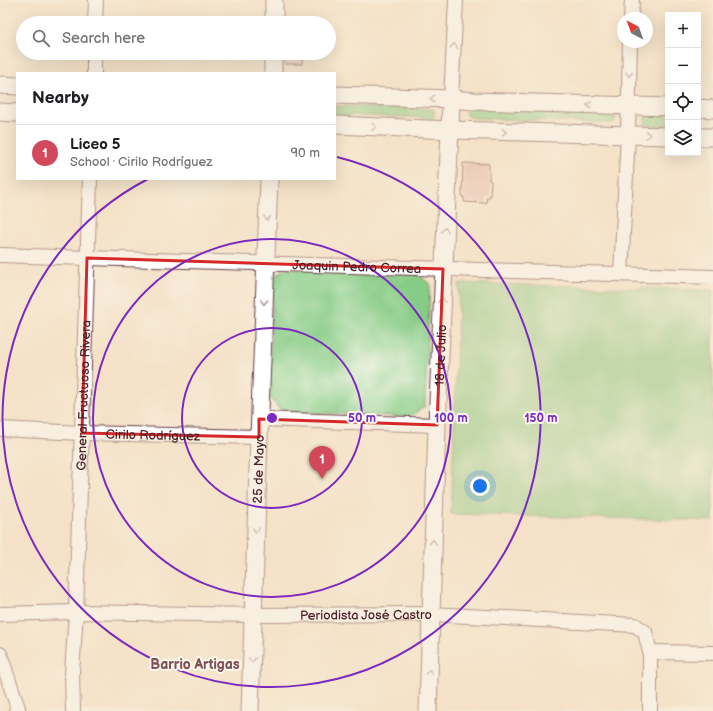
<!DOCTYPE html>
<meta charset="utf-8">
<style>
:root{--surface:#fff;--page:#f2f2f2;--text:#202124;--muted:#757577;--line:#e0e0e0;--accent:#d1495b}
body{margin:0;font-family:"Balsamiq Sans",sans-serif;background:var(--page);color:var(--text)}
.controls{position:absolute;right:12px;top:12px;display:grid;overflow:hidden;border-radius:0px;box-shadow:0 4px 16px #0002}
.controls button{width:36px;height:36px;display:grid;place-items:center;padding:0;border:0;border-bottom:1px solid var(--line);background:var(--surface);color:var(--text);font:20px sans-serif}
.compass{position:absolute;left:617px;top:12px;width:36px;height:36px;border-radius:50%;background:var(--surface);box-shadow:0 4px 16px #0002;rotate:319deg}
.you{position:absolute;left:480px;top:486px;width:14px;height:14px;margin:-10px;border:3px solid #fff;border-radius:50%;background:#1a73e8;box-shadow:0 0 0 6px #1a73e833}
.badge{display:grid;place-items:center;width:26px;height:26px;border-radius:50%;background:var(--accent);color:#fff;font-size:13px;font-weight:700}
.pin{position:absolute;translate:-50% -33px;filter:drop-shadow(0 1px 2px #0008)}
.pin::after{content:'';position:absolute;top:21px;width:14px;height:12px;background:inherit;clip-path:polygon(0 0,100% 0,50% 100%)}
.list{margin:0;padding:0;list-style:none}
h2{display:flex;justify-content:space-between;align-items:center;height:52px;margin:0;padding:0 16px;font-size:17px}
h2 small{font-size:13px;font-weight:400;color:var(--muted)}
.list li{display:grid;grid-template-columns:26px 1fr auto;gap:12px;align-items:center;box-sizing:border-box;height:56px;padding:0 16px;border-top:1px solid var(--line)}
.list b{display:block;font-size:15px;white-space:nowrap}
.list p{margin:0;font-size:13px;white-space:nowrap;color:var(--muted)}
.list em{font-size:13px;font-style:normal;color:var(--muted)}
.icon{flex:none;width:22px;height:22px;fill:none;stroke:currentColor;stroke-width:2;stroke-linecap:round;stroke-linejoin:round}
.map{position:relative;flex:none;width:713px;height:711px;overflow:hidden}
.search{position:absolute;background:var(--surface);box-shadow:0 4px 16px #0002;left:16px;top:16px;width:320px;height:44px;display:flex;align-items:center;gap:10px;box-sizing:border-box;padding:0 14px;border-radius:22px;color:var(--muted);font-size:15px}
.panel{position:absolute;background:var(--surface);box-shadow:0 4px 16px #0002;left:16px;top:72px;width:320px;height:108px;border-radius:0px}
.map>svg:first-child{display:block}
.green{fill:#87cc86;stroke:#687658}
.building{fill:#e2aca7}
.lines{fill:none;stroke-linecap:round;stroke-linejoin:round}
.minor-casing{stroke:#643c42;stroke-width:16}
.tertiary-casing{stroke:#643c42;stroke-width:19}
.minor{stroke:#fff;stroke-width:14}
.tertiary{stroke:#fff;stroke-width:17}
.oneway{stroke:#ae9aa0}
.marked{fill:none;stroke:#d62828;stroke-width:3;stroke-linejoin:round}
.ring{fill:none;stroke:#7b2cbf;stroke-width:2}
.labels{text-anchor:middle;stroke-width:4;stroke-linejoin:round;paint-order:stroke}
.street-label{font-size:13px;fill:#4a1f2b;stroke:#fbf7ec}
.neighbourhood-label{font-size:14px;font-weight:bold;fill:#7f5056;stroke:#fbf7ec}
.centre{fill:#7b2cbf;stroke:#fbf7ec;stroke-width:2}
.ring-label{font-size:12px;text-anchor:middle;font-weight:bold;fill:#7b2cbf;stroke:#fbf7ec;stroke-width:4;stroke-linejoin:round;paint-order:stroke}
</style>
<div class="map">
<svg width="713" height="711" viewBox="0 0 713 711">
<rect width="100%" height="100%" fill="#fbf7ec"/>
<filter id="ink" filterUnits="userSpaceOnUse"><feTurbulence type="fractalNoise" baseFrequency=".025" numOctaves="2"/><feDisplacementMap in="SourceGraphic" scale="8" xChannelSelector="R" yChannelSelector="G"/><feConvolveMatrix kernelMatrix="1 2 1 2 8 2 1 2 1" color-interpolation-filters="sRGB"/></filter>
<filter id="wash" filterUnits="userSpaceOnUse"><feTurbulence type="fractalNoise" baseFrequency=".012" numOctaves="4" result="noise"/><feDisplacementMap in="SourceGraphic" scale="16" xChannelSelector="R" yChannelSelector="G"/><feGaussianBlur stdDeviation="0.9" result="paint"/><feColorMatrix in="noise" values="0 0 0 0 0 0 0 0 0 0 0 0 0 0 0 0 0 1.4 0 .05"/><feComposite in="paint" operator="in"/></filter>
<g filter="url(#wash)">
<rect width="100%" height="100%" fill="#f4e1c7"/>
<g class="green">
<polygon points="335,106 434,109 434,118 335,115"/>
<polygon points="467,107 612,111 617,114 617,117 614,122 611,123 472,118 465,114"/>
<polygon points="646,113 668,114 668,126 645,125"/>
<polygon points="284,269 417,274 430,284 425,406 409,417 281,411 269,397 273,277"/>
<polygon points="459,283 713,290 713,521 451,514"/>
</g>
<g id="blocks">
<g class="building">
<rect x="285" y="53" width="17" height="11"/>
<polygon points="463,163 489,164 489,180 491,181 490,197 487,197 486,203 464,202 464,197 462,197"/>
</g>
</g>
</g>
<g filter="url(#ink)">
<use href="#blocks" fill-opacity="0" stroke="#643c42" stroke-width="1"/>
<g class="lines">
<defs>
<g id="minor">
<polyline points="631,18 632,0"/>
<polyline points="95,23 96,0"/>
<polyline points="94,73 94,53"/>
<polyline points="451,99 456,0"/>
<path id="s1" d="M 0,255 L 87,258 L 713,277"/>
<polyline points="621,274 628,134 630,42"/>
<polyline points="259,419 437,425"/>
<path id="s2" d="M 0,429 L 82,433 L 259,437"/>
<path id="s3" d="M 0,614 L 76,612 L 253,615 L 431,614 L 635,625 L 645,632 L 650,652 L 650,711"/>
<polyline points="650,652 713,653"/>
<polyline points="0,654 18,708 16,711"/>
<path id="s4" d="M 73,711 L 72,673 L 76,612 L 90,179"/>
</g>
<g id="tertiary">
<polyline points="274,23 274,0"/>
<polyline points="273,73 273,53"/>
<polyline points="0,85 17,86"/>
<polyline points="335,95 451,99 474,101 668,107"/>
<polyline points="698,108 713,109"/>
<polyline points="0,112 17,113"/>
<polyline points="335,125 450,130 668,136"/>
<polyline points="698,137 713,137"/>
<path id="s5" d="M 250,711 C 256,534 261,356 269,179"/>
<path id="s6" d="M 428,711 L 437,425 L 450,130 L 451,99"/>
</g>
</defs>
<use href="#minor" class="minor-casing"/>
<use href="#tertiary" class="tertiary-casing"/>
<use href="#minor" class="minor"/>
<use href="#tertiary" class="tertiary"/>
</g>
<defs><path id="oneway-chevron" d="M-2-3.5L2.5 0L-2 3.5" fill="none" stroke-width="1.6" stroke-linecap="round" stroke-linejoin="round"/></defs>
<g class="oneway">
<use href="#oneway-chevron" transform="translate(454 46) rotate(-87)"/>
<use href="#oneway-chevron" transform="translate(629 74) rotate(92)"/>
<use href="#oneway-chevron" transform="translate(432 99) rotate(-178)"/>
<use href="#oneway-chevron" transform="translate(589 105) rotate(-178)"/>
<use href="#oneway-chevron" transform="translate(374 127) rotate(3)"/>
<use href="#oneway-chevron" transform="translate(504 132) rotate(1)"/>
<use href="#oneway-chevron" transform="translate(648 135) rotate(2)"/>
<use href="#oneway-chevron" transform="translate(267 218) rotate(93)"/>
<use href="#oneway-chevron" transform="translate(445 230) rotate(-87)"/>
<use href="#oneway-chevron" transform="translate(442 300) rotate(-88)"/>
<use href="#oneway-chevron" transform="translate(264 302) rotate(92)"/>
<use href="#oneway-chevron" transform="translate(256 530) rotate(92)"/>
<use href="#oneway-chevron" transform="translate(433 542) rotate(-88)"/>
<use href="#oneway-chevron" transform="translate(252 660) rotate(92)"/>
<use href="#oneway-chevron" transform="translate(429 672) rotate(-88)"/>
</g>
</g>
<path d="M0 0H713V711H0ZM 87,258 L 443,269 L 437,425 L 259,419 L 259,437 L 82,433 Z" fill="#f4e1c7" fill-opacity=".55" fill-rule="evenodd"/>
<path class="marked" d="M 87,258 L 443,269 L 437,425 L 259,419 L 259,437 L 82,433 Z"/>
<g class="ring">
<circle cx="272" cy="418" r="90"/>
<circle cx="272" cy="418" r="179"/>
<path d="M337 157A269 269 0 1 1 148 179"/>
</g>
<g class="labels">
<g class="street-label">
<text dy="5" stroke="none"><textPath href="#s1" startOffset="357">Joaquin Pedro Correa</textPath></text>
<text dy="5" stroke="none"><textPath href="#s6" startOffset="356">18 de Julio</textPath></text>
<text dy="5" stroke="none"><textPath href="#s4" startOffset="316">General Fructuoso Rivera</textPath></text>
<text dy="5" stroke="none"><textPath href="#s2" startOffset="153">Cirilo Rodríguez</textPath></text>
<text dy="5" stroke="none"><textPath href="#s5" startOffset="242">25 de Mayo</textPath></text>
<text dy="5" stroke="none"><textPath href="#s3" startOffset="366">Periodista José Castro</textPath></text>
</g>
<g class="neighbourhood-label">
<text x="195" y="669">Barrio Artigas</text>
</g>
</g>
<circle cx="272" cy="418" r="6" class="centre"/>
<g class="ring-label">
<text x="362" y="422">50 m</text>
<text x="451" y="422">100 m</text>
<text x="541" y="422">150 m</text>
</g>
</svg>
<div class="controls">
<button>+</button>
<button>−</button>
<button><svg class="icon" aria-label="locate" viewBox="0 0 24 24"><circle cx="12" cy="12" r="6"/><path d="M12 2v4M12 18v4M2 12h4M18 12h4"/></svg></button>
<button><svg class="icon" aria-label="layers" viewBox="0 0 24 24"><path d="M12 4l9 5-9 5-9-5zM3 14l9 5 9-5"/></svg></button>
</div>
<svg class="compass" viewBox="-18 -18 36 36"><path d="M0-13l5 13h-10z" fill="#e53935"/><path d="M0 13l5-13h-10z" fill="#757577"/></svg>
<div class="you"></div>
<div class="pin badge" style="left:322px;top:479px">1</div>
<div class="search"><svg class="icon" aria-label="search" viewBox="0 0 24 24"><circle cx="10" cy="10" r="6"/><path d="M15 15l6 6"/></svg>Search here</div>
<section class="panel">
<h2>Nearby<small></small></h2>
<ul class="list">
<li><span class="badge">1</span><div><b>Liceo 5</b><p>School · Cirilo Rodríguez</p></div><em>90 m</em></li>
</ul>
</section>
</div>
